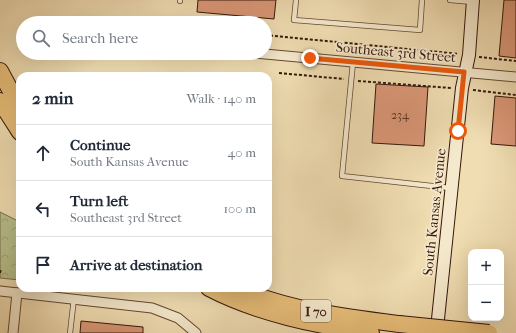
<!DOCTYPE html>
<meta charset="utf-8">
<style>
:root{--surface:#fff;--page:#f2f2f3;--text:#1f2937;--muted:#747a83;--line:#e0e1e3}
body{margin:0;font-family:"IM FELL French Canon",serif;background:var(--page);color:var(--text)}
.controls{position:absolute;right:12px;bottom:12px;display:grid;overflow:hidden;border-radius:8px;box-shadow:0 4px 16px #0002}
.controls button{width:36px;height:36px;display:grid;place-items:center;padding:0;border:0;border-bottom:1px solid var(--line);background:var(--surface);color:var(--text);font:20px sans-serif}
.stop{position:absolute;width:12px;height:12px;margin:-9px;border:3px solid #ea580c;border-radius:50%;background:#fff}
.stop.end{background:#ea580c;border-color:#fff;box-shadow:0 1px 4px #0008}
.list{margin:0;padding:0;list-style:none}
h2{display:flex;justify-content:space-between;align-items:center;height:52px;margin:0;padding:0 16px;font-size:17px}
h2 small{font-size:13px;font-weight:400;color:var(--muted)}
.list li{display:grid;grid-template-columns:26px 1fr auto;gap:12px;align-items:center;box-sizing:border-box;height:56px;padding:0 16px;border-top:1px solid var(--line)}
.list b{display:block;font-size:15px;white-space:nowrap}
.list p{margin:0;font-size:13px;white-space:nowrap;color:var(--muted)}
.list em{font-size:13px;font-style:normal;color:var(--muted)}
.icon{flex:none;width:22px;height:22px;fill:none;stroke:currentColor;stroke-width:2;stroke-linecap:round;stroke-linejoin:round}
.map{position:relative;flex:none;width:516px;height:333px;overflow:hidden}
.search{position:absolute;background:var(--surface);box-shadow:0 4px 16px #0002;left:16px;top:16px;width:256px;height:44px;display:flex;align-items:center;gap:10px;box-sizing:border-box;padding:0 14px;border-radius:22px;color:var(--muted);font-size:15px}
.panel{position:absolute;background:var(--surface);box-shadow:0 4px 16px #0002;left:16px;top:72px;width:256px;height:220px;border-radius:12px}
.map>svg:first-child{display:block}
.park{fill:url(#park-crowns);stroke:#766c4c}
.building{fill:#da9777;stroke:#35160a}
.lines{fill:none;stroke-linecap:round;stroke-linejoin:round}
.service-casing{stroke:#644834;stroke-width:6}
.minor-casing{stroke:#644834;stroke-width:11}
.secondary-casing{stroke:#35160a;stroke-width:14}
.motorway-casing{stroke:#35160a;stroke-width:18}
.path{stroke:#35160a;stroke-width:2;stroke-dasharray:3 2;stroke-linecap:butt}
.service{stroke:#f5e9cd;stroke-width:4.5}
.minor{stroke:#f5e9cd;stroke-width:9}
.secondary{stroke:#f5e9cd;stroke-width:12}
.motorway{stroke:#e8be79;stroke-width:16}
.motorway-bridge-casing{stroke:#35160a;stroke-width:18;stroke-linecap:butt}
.motorway-bridge{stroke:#e8be79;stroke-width:16}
.route{stroke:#ea580c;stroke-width:5}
.labels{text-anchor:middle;stroke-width:3.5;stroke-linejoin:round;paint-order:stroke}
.number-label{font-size:12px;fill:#5e3625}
.shield{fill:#f5e9cd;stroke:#6f5544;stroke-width:1}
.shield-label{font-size:13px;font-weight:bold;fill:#35160a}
.street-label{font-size:14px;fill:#35160a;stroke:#f5e9cd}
</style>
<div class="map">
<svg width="516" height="333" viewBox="0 0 516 333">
<defs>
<pattern id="park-crowns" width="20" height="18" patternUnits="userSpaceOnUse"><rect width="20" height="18" fill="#b8c18d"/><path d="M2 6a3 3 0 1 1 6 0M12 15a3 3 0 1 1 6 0" fill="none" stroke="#9fa578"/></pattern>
</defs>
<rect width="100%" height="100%" fill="#f0ddb2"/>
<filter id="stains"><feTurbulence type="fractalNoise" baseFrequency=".005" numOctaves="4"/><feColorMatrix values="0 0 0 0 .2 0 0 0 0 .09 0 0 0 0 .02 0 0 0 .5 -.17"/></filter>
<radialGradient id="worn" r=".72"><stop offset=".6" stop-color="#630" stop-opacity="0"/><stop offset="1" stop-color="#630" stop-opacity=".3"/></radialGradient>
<polygon class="park" points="0,212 20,222 20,280 0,278"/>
<g class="building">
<polygon points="198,0 276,0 274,19 197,12"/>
<polygon points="504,0 516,0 516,58 499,56"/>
<polygon points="376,84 428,87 424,146 372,143"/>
<polygon points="495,96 516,98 516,146 491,144"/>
<polygon points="81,321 143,327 143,333 80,333"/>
</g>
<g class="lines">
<defs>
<g id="service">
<polyline points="296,0 294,20 420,30 422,0"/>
<polyline points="450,0 473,2"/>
<polyline points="180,1 180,0"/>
<polyline points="353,62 342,176 450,188"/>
<polyline points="70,333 74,298"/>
</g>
<g id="minor">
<polyline points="253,53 516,77"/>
<polyline points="0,291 152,308 178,318 196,333"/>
<polyline points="13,333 17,293"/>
</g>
<polyline id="secondary" points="438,333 438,319 462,88 469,55 473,0"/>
<g id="motorway">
<polyline points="0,71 20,108"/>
<polyline points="0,101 20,132"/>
<path d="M 209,288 C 259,314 316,325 371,333"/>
<path d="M 237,288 C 288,310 344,317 399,324"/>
</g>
</defs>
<use href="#service" class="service-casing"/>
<use href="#minor" class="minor-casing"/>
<use href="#secondary" class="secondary-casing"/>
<use href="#motorway" class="motorway-casing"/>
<g class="path">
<polyline points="265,35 459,54"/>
<polyline points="479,57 516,61"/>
<polyline points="279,73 344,79"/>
<polyline points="358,81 451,88"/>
<polyline points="473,90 516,95"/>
<polyline points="0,273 1,269"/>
</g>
<use href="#service" class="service"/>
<use href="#minor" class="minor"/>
<use href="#secondary" class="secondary"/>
<use href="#motorway" class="motorway"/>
<defs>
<polyline id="motorway-bridge" points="399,324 489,333"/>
</defs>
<use href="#motorway-bridge" class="motorway-bridge-casing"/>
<use href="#motorway-bridge" class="motorway-bridge"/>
</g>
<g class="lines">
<polyline class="route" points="310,58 464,72 458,131"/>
</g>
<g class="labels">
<g class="number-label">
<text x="400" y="119">234</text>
</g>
<rect class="shield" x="301" y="300" width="30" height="22" rx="3"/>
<g class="shield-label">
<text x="316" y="316">I 70</text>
</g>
<g class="street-label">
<text transform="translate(396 52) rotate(5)" y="5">Southeast 3rd Street</text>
<text transform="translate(434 212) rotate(-84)" y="5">South Kansas Avenue</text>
</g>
</g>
<rect width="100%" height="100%" filter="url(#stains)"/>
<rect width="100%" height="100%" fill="url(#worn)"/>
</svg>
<div class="controls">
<button>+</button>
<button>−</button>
</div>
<div class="stop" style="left:458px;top:131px"></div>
<div class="stop end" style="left:310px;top:58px"></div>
<div class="search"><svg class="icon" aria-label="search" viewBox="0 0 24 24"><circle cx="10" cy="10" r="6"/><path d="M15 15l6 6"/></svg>Search here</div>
<section class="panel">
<h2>2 min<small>Walk · 140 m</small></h2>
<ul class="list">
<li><svg class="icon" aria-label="ahead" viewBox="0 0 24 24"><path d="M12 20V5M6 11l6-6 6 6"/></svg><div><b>Continue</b><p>South Kansas Avenue</p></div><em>40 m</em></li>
<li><svg class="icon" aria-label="left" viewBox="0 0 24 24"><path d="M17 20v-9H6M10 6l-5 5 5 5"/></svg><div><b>Turn left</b><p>Southeast 3rd Street</p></div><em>100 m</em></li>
<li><svg class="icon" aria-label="arrive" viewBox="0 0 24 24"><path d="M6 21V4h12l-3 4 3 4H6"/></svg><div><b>Arrive at destination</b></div></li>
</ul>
</section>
</div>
